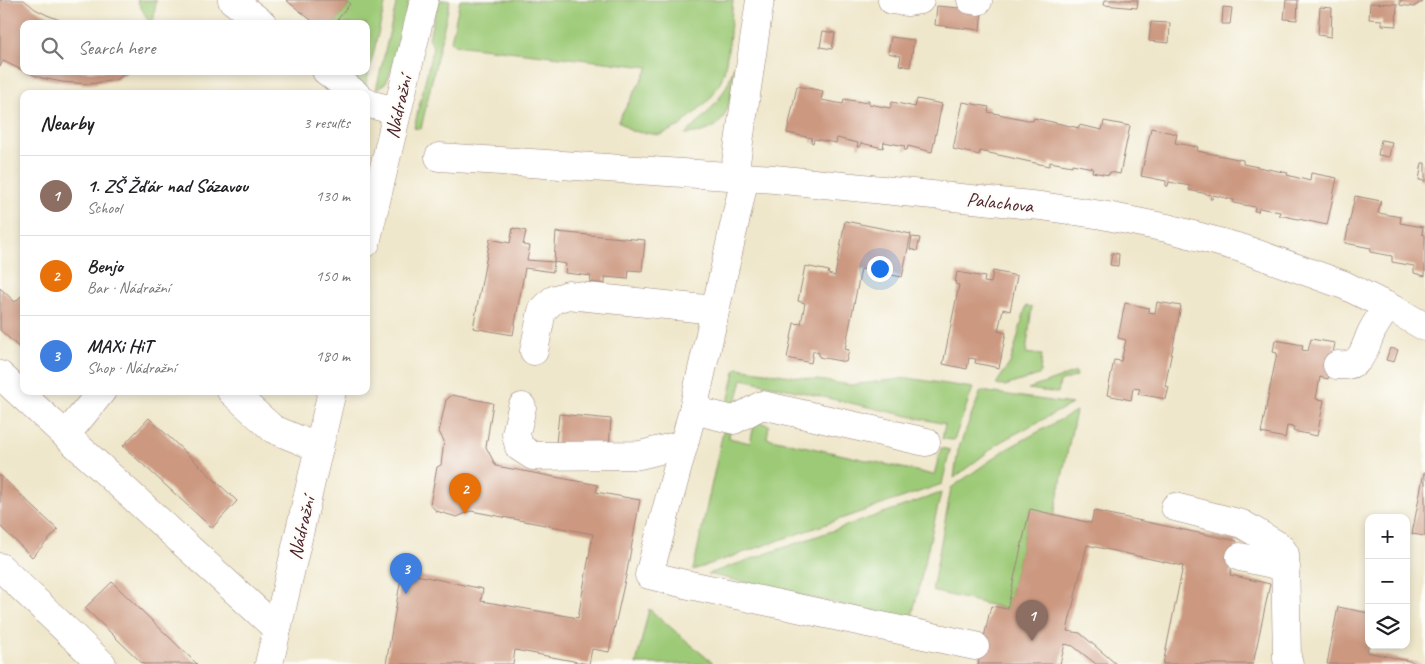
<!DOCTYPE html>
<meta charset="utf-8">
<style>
:root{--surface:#fff;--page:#f6f6f6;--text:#202124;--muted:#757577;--line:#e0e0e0;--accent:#b5179e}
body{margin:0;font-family:Caveat,sans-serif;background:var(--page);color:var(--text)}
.controls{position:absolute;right:15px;bottom:15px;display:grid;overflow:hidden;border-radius:10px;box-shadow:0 2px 8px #0003}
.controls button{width:45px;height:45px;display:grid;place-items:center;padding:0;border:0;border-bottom:1px solid var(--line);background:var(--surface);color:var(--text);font:25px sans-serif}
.you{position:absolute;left:879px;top:268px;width:18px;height:18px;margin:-12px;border:4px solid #fff;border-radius:50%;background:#1a73e8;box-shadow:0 0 0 8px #1a73e833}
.badge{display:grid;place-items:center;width:32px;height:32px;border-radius:50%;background:var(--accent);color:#fff;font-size:16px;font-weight:700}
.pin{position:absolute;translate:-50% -41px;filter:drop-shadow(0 1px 2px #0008)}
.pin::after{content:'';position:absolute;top:26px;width:18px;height:15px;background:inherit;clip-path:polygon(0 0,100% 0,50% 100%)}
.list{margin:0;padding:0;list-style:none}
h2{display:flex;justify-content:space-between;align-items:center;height:65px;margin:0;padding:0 20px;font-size:21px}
h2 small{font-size:16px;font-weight:400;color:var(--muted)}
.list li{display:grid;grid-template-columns:32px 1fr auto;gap:15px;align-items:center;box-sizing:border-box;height:80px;padding:0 20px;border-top:1px solid var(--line)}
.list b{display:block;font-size:19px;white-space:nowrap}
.list p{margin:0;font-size:16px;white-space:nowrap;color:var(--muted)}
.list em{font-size:16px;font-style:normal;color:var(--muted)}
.icon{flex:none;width:28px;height:28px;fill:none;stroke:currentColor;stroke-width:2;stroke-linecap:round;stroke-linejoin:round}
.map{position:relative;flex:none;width:1425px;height:664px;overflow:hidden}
.search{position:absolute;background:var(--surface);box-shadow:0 2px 8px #0003;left:20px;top:20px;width:350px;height:55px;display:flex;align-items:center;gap:12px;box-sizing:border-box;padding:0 18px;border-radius:10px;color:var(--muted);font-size:19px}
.panel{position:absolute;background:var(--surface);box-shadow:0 2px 8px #0003;left:20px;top:90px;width:350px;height:305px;border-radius:10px}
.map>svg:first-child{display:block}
.green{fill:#9dca77;stroke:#747451}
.building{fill:#cc9880}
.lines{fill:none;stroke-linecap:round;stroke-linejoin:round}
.minor-casing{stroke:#9c837b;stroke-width:29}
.minor{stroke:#fff;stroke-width:28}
.labels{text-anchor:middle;stroke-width:4.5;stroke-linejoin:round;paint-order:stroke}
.street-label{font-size:20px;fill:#4a1f2b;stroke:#fdfcf7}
</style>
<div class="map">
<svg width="1425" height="664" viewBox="0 0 1425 664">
<rect width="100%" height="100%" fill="#fdfcf7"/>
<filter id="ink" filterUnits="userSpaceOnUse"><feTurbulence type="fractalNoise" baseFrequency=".02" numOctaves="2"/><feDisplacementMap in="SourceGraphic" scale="10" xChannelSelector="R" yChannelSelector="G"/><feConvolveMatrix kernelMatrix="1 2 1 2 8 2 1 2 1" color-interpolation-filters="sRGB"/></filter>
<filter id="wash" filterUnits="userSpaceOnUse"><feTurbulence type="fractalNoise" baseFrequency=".0096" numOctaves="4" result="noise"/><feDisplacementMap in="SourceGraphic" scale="20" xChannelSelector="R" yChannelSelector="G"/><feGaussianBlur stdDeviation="1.12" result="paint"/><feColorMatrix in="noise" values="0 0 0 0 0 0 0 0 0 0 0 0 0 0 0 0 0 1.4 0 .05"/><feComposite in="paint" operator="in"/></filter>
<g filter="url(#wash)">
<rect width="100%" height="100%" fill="#efe7cb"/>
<g class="green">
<polygon points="137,0 156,0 153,24 150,24"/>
<polygon points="345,0 386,0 364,93 336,71 366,71 366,24 334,24 350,4"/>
<polygon points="397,0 409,0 404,26 390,74 386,83 376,90"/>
<polygon points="438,0 450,0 421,129 414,128 433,47 429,38"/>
<polygon points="460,0 733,0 729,44 724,73 719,85 710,99 680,126 660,135 631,131 618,121 649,67 454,45 451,41"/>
<path d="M 734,66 C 732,84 732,119 712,128 C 704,133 694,133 685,134 C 708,114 726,96 734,66 Z"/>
<polygon points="1026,306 1032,307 1026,353 1042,355 1040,372 1039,375 1005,386 996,384 1010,363 1015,347"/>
<polygon points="738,368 851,385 908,378 973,388 954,440 942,439 945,424 742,379 736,403 733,406 727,407 735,371"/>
<polygon points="1076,372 1077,376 1060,382 1058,393 1028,389"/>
<polygon points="981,391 1072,404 1002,441 954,478 958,450"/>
<polygon points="1076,411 1054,515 1030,510 1007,609 932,591 951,488 1005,450"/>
<polygon points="755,421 769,425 767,438 934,475 941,448 950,450 942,484 693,570 724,427 730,430 729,438 750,443"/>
<polygon points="941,493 911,621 708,574"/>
<polygon points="649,609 714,664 636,664"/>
</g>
<g id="blocks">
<g class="building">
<polygon points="0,0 24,0 35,9 47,15 62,21 76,23 76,24 24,24 24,71 3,61 0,67"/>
<polygon points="286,0 345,0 350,4 334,24 316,24"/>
<polygon points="1105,0 1138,0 1137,8 1104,5"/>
<polygon points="1286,0 1298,0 1297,20 1284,19"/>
<polygon points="1400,0 1422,0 1422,3 1418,3 1418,5 1415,5 1415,7 1400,5"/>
<polygon points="1370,3 1397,4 1396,26 1382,25 1382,20 1369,19"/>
<polygon points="937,6 982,10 980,30 935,25"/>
<polygon points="1223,7 1232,8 1230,24 1222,24"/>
<polygon points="1320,7 1332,8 1331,37 1318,35"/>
<polygon points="1151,22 1170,23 1169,43 1149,41"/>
<polygon points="823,31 835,33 832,49 820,47"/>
<polygon points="891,37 914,40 910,67 899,65 901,56 888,53"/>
<polygon points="24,71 129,71 116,80 89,84 62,82 42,78"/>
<polygon points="797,86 823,91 821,100 843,104 844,99 867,103 867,100 869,100 869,104 890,108 892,102 915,107 917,99 942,104 932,152 908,146 907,150 904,150 905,146 884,142 883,148 861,143 860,147 857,147 858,143 837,138 836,143 814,139 813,143 811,142 812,138 787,133"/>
<polygon points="963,102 989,107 988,112 1033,121 1034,118 1079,128 1079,125 1102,130 1104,121 1130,126 1120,174 1110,172 1109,175 1092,172 1093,168 1072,164 1072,166 1050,162 1049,166 980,151 979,155 953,149"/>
<polygon points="1151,128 1177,134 1175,143 1198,147 1197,151 1243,160 1243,164 1288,173 1287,175 1310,181 1311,173 1337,178 1327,225 1279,215 1280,212 1259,208 1258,212 1256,211 1254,211 1255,207 1233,203 1234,200 1213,195 1212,199 1210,199 1211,195 1189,190 1190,186 1169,182 1168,186 1166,186 1166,181 1141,176"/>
<polygon points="1381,140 1392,142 1389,157 1378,155"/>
<polygon points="1422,163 1425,163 1425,181 1419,180"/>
<polygon points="1355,196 1381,201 1378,213 1401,217 1400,223 1423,227 1422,234 1425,235 1425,276 1414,273 1414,266 1392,262 1392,256 1370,252 1371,248 1345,243"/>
<polygon points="845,221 911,234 902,277 861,269 845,349 849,350 846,362 819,357 819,353 813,351 811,363 787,358 794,323 801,324 805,303 798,301 805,266 829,271 828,274 835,276"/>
<polygon points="513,228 526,231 523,245 530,246 527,260 554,262 556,232 645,240 642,271 629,270 628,279 605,277 605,284 590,282 591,276 565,273 566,264 554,262 553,272 525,268 513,335 473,328 490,239 510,243"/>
<polygon points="912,237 920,238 917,251 910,249"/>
<polygon points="1112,253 1119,254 1118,266 1110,265"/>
<polygon points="993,271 1017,276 1010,311 1003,309 998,331 1006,333 999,368 975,363 976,359 969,358 967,369 943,364 959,285 955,284 957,272 985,277 984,282 991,283"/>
<polygon points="0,288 15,302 21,296 24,298 24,352 0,330"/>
<polygon points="1157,302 1181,306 1165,386 1169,387 1166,399 1138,394 1140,389 1133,388 1131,400 1107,395 1114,360 1121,361 1126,340 1118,338 1125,303 1149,308 1148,312 1155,313"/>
<polygon points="1311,339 1335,343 1328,379 1320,377 1316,399 1324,400 1317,436 1293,431 1294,427 1287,426 1285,438 1261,433 1277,353 1273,352 1275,340 1303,345 1302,350 1308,351"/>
<polygon points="1390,348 1398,350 1394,362 1386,360"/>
<polygon points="452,395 493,403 486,447 496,466 598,485 596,492 640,500 627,571 609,652 592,649 589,664 515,650 513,664 386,664 402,572 483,589 481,601 578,618 593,534 471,511 457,517 436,511 430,504 437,467 441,465 444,441 439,432 446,400"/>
<polygon points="559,414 611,419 609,448 556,444"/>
<polygon points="149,418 237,501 212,528 123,446"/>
<polygon points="1424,472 1425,472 1425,536 1412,534"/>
<polygon points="0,475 58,530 32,557 0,526"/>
<polygon points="1030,509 1091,523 1094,511 1237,541 1230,575 1270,584 1253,664 1163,664 1183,566 1087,545 1067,631 1080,633 1116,664 1096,664 1073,646 1065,644 1060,664 978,664 991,606 1007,609"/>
<polygon points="112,582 197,664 143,664 85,608"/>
<polygon points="1338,607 1369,613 1369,642 1367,652 1423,664 1327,664"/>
</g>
</g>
</g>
<g filter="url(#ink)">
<use href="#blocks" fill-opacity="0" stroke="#9c837b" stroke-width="1"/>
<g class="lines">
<defs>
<g id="minor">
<polyline points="232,0 263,24"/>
<polyline points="892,0 908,2 920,0"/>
<polyline points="971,0 978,1"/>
<polyline points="326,71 356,94"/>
<polyline points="366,102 369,104 397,111"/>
<polyline points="439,157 774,179 1041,206 1102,215 1167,228 1241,248 1344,285 1399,312 1425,327"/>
<polyline points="734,176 760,0"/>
<polyline points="745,177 693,410 649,575 685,584 975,646"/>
<polyline points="366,243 424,0"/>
<polyline points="534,351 542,311 553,300 568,295 715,310"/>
<path d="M 1337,365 C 1362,368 1363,351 1371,333 C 1375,324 1382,315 1388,306"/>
<polyline points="0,375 277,629"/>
<polyline points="231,391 273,429 319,448"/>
<polyline points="522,407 516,434 519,447 533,456 640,455 684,444"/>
<polyline points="693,410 734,420 762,405 926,442"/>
<polyline points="66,435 102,391"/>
<polyline points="1175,507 1242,524 1279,546 1285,554 1287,659 1289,664"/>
<polyline points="1240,557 1286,567"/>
<polyline points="0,567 102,664"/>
<polyline points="269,664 332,391"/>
</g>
</defs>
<use href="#minor" class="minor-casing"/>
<use href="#minor" class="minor"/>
</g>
</g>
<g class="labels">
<g class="street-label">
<text transform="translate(398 107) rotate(-77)" y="7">Nádražní</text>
<text transform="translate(1000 202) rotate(6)" y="7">Palachova</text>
<text transform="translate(301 528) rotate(-77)" y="7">Nádražní</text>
</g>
</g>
</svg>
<div class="controls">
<button>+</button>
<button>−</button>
<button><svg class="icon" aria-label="layers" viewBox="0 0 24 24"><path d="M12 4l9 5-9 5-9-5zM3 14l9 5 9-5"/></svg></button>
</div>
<div class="you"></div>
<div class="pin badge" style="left:1032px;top:641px;background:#8d6e63">1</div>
<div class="pin badge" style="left:465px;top:514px;background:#e8710a">2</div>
<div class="pin badge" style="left:406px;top:594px;background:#3f7fe0">3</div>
<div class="search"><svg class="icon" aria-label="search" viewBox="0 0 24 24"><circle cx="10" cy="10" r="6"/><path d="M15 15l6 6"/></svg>Search here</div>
<section class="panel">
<h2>Nearby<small>3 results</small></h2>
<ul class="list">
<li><span class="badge" style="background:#8d6e63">1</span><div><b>1. ZŠ Žďár nad Sázavou</b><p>School</p></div><em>130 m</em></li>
<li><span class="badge" style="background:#e8710a">2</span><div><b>Benjo</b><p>Bar · Nádražní</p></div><em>150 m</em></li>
<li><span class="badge" style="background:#3f7fe0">3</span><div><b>MAXi HiT</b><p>Shop · Nádražní</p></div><em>180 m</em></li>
</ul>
</section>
</div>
